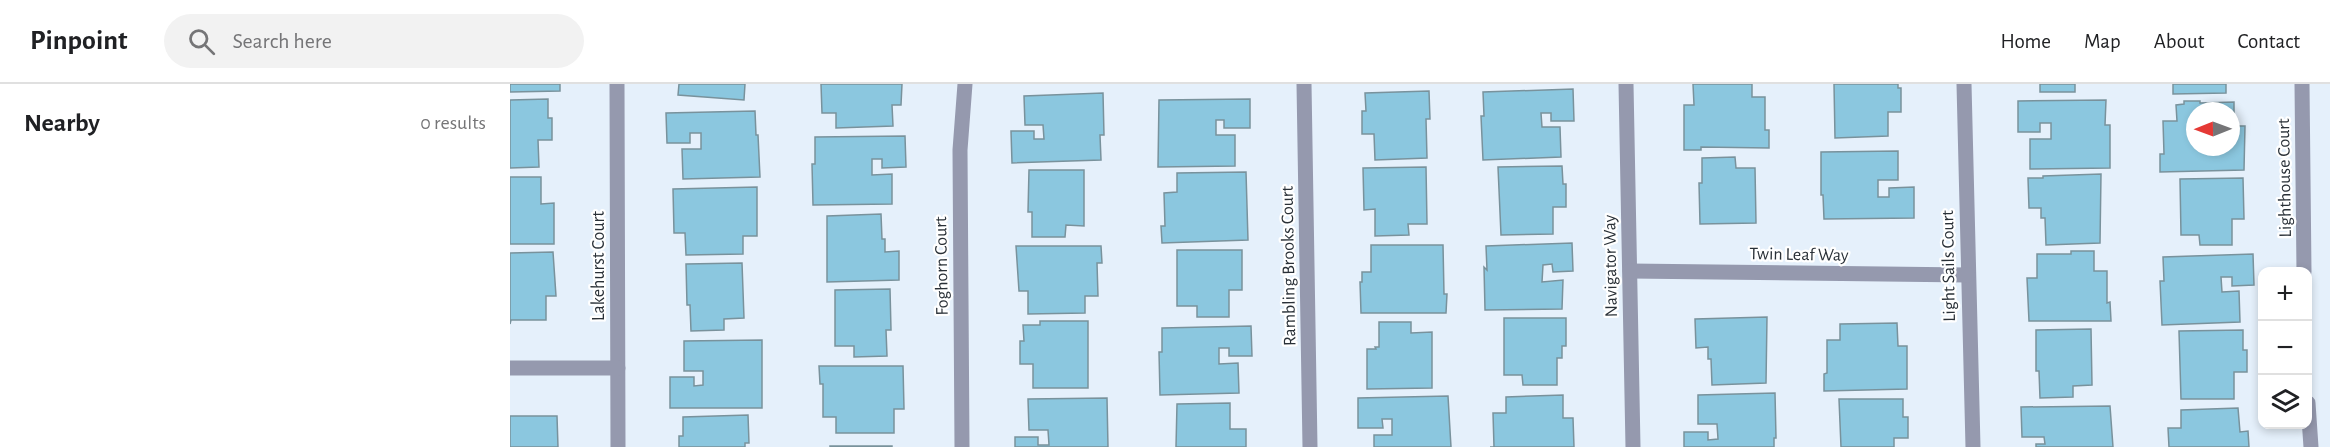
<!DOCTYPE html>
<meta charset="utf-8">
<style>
:root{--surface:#fff;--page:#f2f2f2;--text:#202124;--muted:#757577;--line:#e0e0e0}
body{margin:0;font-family:"Alegreya Sans",sans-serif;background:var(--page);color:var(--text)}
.controls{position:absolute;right:18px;bottom:18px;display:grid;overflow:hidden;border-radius:12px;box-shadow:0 3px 9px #0003}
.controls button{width:54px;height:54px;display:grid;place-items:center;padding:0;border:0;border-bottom:2px solid var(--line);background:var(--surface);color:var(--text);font:30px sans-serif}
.compass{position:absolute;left:1676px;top:18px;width:54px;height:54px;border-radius:50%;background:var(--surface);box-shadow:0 3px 9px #0003;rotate:269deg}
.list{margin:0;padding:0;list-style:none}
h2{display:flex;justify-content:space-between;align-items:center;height:78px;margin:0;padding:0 24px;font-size:26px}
h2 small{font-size:20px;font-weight:400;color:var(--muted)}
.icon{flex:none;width:33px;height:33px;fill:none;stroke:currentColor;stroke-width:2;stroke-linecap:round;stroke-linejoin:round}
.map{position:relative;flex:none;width:1820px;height:363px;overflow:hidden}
header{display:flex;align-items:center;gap:36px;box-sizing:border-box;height:84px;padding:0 30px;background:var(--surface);border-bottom:2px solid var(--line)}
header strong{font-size:28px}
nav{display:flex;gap:33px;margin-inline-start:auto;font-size:21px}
.search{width:420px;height:54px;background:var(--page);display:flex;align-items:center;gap:15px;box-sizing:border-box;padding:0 21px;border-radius:33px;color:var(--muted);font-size:22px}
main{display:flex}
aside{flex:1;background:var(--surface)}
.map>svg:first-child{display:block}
.building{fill:#8bc7df;stroke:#79929c;stroke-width:1.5;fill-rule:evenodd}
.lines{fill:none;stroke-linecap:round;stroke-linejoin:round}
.minor{stroke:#9599ae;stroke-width:15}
.labels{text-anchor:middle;stroke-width:4.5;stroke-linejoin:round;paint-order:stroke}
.street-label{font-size:18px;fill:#293037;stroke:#fff}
</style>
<header>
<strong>Pinpoint</strong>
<div class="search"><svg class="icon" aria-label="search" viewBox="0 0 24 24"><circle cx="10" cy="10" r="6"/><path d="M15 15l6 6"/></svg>Search here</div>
<nav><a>Home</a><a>Map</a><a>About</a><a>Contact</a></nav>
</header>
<main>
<aside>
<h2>Nearby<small>0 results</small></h2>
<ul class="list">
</ul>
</aside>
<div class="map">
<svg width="1820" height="363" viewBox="0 0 1820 363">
<rect width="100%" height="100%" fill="#e5f0fb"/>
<g class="building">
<polygon points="0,0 50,0 50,7 0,8"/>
<polygon points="169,0 235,0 234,16 168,11"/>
<polygon points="311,0 392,0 391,21 382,21 383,42 326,44 326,29 312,29"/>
<polygon points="1183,0 1242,0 1242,13 1255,13 1255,46 1259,46 1259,64 1191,63 1191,66 1174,66 1174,21 1184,21"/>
<polygon points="1324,0 1388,0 1388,4 1391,4 1391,28 1378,28 1378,52 1325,54"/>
<rect x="1530" y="0" width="35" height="8"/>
<polygon points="1663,0 1716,0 1716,9 1663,10"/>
<polygon points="1063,5 1064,37 1041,37 1041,29 1031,29 1032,43 1050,43 1051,73 973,76 971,32 974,32 973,8"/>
<polygon points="919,7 920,35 916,35 917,74 865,76 864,50 852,50 852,27 856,27 855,9"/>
<polygon points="593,9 594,51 590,51 591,76 502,79 501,47 524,47 524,55 534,55 533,41 515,41 514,12"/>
<polygon points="38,15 38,34 42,34 42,56 28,56 29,83 0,84 0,16"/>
<polygon points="740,15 740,44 714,44 714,36 706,36 706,51 725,51 725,82 648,83 649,16"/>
<polygon points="1596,16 1595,41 1600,41 1600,84 1520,85 1520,55 1541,55 1541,39 1530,39 1530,48 1508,48 1508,17"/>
<path d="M 1674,17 L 1690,17 L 1690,19 L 1724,18 L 1724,42 L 1735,42 L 1734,86 L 1650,88 L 1650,70 L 1654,70 L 1653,37 L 1667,37 L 1666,21 L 1674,20 ZM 1685,27 L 1721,27 L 1721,63 L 1685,63 Z"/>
<polygon points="245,27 246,51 248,51 250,93 173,95 172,65 191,65 191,49 180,49 180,59 157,59 156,29"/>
<polygon points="395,52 396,83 372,84 372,75 362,75 362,91 382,90 382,120 303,121 302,80 305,80 305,53"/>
<polygon points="1388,67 1388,96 1368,96 1368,113 1379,113 1379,104 1404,103 1404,134 1314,135 1313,111 1311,111 1311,68"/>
<polygon points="1225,73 1226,84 1245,84 1246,139 1190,140 1189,99 1192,99 1192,74"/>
<polygon points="1052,82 1053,100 1056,100 1056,123 1043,123 1043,150 991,151 988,83"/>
<polygon points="916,83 917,140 898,140 899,151 865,152 865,125 854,126 853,84"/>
<polygon points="519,86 574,86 574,142 556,141 555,153 522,153 522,128 518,128"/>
<polygon points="736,88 738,156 652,159 651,142 655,142 654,109 667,108 667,89"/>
<polygon points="1591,90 1590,159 1536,161 1535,134 1531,134 1531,124 1519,124 1518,94 1533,94 1533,92"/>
<polygon points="0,93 31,93 31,120 44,119 44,160 0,160"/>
<polygon points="1733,94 1734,135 1722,135 1722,161 1690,161 1689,151 1671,151 1670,95"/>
<polygon points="247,103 247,152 233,152 233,170 176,171 175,149 164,149 163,105"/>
<polygon points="371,130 372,155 375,155 375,168 389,167 389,196 317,198 317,132"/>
<polygon points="1062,159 1063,187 1043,188 1042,180 1033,181 1032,198 1053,196 1052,225 975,226 974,183 977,186 976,162"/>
<polygon points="861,161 933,161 934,210 937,210 936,229 851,229 850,198 852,198 852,188 861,188"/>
<polygon points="506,162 591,162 592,179 587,179 588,212 575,212 575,229 518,230 518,207 509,207"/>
<polygon points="667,166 732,166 732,206 719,206 719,233 687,233 687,222 667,222"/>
<polygon points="1561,167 1584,167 1584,187 1597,187 1597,219 1600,218 1601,237 1519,237 1517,194 1527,194 1527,170 1561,170"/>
<polygon points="43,168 46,212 36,212 36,236 1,236 0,240 0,169"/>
<polygon points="1743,170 1744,201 1722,202 1722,193 1711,193 1712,208 1729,207 1730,238 1652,241 1650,197 1654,197 1653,173"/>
<polygon points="232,179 234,234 214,235 214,246 181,247 180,221 177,221 176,180"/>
<polygon points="380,205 381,246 376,246 377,272 344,273 344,262 325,262 325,206"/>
<polygon points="1257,233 1256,299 1202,301 1201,275 1198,275 1198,263 1186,264 1185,235"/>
<polygon points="994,234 1056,234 1056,262 1052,262 1052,274 1047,274 1047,301 1013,301 1012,291 994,291"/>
<polygon points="530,237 578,237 578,304 523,304 523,280 510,280 510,257 514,257 513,241 530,241"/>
<polygon points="869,238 901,238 901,249 922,248 922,304 857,305 857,265 866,265 865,263 869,263"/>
<polygon points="1387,239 1388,262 1397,262 1397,305 1314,307 1314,290 1317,289 1317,256 1330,256 1330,240"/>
<polygon points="741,242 742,272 719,272 719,264 709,264 709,280 728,279 729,309 650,311 649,268 652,268 652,244"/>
<polygon points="1581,245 1582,301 1563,302 1563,313 1530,314 1529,287 1526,287 1526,246"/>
<polygon points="1733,246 1733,266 1737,266 1737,288 1724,288 1724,315 1671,315 1669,247"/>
<polygon points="252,256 252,324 160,324 160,293 184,293 184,302 193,301 193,287 174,287 174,257"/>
<polygon points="309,282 393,282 394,325 384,325 384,349 326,349 326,333 313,333 313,300 310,300"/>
<polygon points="1265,309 1266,354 1264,354 1264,363 1174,363 1174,348 1198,348 1198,356 1208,355 1207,340 1188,340 1188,311"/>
<polygon points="1053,311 1053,334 1063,334 1064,363 980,363 984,363 983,329 996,329 996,313"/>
<polygon points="938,312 941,363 864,363 864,351 882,351 882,335 872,335 873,344 848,344 848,314"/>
<polygon points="597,314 598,363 505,363 505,353 528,353 528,361 539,361 538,346 519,346 518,315"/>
<polygon points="1329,315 1393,315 1393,333 1398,333 1398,354 1384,354 1384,363 1331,363"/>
<polygon points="720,319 720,345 736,345 736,363 666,363 667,320"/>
<polygon points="1600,322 1603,363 1526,363 1526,360 1535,360 1534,353 1512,353 1511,323"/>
<polygon points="1728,324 1730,348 1738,347 1739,363 1659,363 1658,344 1671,344 1671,326"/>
<polygon points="238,331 239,359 235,359 235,363 169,363 169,352 173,352 173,333"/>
<polygon points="0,332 47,332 48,363 0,363"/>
<rect x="320" y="362" width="62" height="1"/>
</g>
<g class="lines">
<g class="minor">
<polyline points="107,0 108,363"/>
<polyline points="794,0 800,363"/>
<polyline points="1116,0 1123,363"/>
<polyline points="1454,0 1463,363"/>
<polyline points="1792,0 1794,188"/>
<polyline points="1120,187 1458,191"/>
<polyline points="0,284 108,284"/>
<polyline points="1798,319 1801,363"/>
<polyline points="452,363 450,66 455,0"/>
</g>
</g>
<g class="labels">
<g class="street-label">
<text transform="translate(1774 94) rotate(-91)" y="6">Lighthouse Court</text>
<text transform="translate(1289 170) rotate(1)" y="6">Twin Leaf Way</text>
<text transform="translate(88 182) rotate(-90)" y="6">Lakehurst Court</text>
<text transform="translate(431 182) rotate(-91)" y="6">Foghorn Court</text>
<text transform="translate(778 182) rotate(-91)" y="6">Rambling Brooks Court</text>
<text transform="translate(1100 182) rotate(-91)" y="6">Navigator Way</text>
<text transform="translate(1438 182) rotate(-91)" y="6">Light Sails Court</text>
</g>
</g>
</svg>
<div class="controls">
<button>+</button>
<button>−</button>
<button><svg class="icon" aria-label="layers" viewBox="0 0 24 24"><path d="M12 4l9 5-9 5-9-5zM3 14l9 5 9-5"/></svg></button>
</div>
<svg class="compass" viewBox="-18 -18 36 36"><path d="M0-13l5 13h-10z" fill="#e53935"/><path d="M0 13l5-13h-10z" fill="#757577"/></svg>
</div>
</main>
